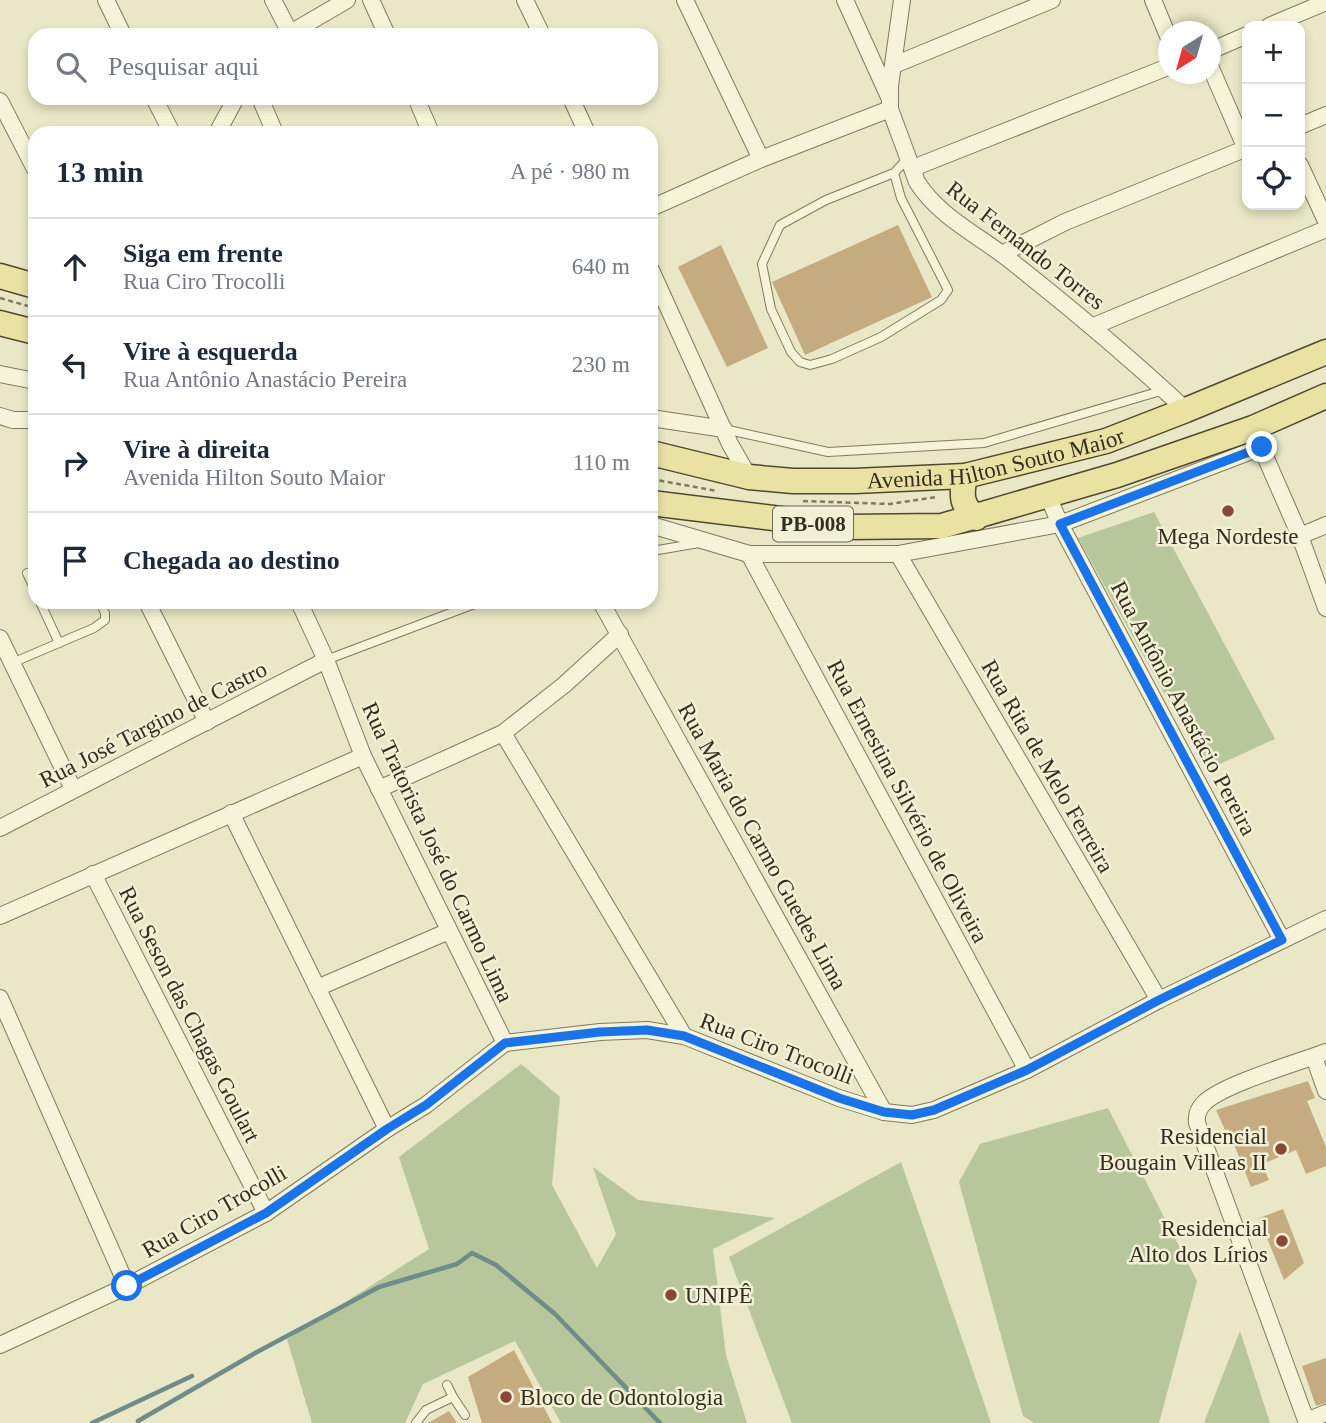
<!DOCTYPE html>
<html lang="pt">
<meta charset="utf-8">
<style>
:root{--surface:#fff;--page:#f2f2f3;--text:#1f2937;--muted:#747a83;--line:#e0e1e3}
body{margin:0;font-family:"Times New Roman",serif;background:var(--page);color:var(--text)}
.controls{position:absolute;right:21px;top:21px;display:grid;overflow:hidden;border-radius:14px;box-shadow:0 4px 10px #0003}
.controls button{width:63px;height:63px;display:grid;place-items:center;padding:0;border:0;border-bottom:2px solid var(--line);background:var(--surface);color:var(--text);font:35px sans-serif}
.compass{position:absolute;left:1158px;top:21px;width:63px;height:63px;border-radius:50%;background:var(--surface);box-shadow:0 4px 10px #0003;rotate:217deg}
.stop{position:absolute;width:21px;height:21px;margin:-16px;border:5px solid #1a73e8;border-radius:50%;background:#fff}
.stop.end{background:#1a73e8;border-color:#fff;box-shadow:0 2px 7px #0008}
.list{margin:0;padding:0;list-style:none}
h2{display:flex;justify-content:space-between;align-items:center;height:91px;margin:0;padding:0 28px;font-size:30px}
h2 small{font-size:23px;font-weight:400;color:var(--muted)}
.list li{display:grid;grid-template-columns:46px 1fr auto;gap:21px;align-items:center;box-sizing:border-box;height:98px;padding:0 28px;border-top:2px solid var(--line)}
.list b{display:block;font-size:26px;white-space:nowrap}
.list p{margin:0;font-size:23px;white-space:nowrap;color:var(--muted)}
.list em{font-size:23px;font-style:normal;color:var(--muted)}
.icon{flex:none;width:38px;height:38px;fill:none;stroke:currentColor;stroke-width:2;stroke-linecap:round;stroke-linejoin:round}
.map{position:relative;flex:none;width:1326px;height:1423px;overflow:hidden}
.search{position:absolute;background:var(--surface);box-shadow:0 4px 10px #0003;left:28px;top:28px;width:630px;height:77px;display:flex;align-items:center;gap:18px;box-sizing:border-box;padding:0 24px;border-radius:21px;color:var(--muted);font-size:26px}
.panel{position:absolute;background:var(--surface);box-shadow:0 4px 10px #0003;left:28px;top:126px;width:630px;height:483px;border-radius:21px}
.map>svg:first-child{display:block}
.green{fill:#b8c69b}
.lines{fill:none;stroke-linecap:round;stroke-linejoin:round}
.stream{stroke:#6f8b8a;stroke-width:4.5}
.building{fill:#c4ab80}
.service-casing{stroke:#83795e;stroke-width:10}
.minor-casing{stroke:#83795e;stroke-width:18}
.primary-casing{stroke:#514731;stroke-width:27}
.path{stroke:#83795e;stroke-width:2.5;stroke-dasharray:5 3.5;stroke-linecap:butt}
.service{stroke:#f5f3d8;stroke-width:8}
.minor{stroke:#f5f3d8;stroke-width:16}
.primary{stroke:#e9e2a2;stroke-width:24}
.route{stroke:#1a73e8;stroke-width:9}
.poi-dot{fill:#8c4634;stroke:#f2f0d5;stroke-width:2.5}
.labels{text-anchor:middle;stroke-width:5;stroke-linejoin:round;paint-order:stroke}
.shield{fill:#f2f0d5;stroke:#6e6856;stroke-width:2}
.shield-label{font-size:21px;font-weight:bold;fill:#352e20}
.street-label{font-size:23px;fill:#352e20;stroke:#f2f0d5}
.poi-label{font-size:23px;fill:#352e20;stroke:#f2f0d5;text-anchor:end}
</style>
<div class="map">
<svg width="1326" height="1423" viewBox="0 0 1326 1423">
<rect width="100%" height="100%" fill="#e9e7c6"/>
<g class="green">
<polygon points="1154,512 1275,739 1207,770 1078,538"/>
<polygon points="521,1064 560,1097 552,1185 597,1268 616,1234 593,1167 638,1200 775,1218 713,1249 726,1355 747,1423 561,1423 515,1341 423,1384 405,1423 312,1423 287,1339 429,1249 399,1157"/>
<polygon points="1108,1108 1197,1281 1159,1423 1034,1423 1023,1416 959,1182 980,1144"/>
<polygon points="901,1162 991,1423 792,1423 729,1257"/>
<polygon points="1240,1331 1270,1423 1204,1423"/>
</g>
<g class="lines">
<g class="stream">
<polyline points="138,1421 257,1352 379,1287 457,1264 472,1253 496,1265 555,1314 660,1423"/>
<polyline points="92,1423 192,1376"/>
</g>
</g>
<g class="building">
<polygon points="898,225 932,297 805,355 772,282"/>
<polygon points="721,245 768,348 727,367 678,267"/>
<polygon points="1308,1081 1315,1098 1307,1101 1326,1147 1326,1166 1306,1174 1296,1150 1262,1164 1269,1180 1251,1187 1228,1129 1225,1130 1216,1110"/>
<polygon points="1283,1209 1304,1263 1284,1280 1259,1218"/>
<polygon points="514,1350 552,1423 482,1423 468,1377"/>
<polygon points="1326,1358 1326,1403 1316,1406 1302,1366"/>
<polygon points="449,1411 457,1423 428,1423"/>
</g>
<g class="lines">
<defs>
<g id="service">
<polyline points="894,173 901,198 948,290 941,300 881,337 832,359 810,365 800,362 791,352 771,309 762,264 780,225 826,200 894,173 908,158"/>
<polyline points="724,429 828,452 984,443 1164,390"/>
<polyline points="651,547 658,550 699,543"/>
<polyline points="27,573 35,590"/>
<polyline points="40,602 59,643"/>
<polyline points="326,660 477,603"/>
<polyline points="12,663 94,628 105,620 105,613 100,602"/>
<polyline points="447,1385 453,1397"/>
<polyline points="416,1423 426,1410 453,1397 465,1415"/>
</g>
<g id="minor">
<polyline points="106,0 123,35"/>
<polyline points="273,0 290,33"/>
<polyline points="371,0 387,35"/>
<polyline points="525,0 542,35"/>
<polyline points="685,0 761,159"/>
<polyline points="845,0 889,97"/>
<path d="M 902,0 L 890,86 L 890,109 L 917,182 C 939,217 980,236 1011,261 C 1072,309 1130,358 1186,410"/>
<polyline points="1153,0 1168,36"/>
<polyline points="1269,26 1326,2"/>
<polyline points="287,35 347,0"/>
<polyline points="1210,51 1247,35"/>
<polyline points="894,65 1052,0"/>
<polyline points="1210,66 1246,149"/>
<polyline points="154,98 172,133"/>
<polyline points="260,98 275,133"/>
<polyline points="416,98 431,133"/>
<polyline points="571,98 587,133"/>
<polyline points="0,101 35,169"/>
<polyline points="1300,126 1326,115"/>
<polyline points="217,133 236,98"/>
<polyline points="1300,165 1326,221"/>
<polyline points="913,168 1168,67"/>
<polyline points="651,208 761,159 890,109"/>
<polyline points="1002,254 1065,222 1247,148"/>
<polyline points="651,270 730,444 749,477"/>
<polyline points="1094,326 1326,229"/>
<polyline points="0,374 35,381"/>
<polyline points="0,416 13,420 35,420"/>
<polyline points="651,418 724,429"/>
<polyline points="1257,438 1300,536 1326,608"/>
<polyline points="1048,496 1060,524 1282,940"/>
<polyline points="651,525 749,554 898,554 1060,524 1262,447"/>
<polyline points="1300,536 1326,525"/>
<polyline points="749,554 1027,1070"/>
<polyline points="898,554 1159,1000"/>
<polyline points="147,602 207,722"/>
<polyline points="299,602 326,660 363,756 505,1043"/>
<polyline points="601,602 884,1112"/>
<polyline points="0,638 73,789"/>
<polyline points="503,733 684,1036"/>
<polyline points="379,789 503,733 564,685 620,634"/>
<polyline points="231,813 387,1129"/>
<polyline points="0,828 326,660"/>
<polyline points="93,874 266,1213"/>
<polyline points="0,916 363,756"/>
<polyline points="317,988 449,931"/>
<polyline points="0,998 127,1286"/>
<polyline points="1314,1057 1326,1091"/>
<polyline points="0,1345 127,1286 266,1213 387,1129 426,1105 505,1043 600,1032 647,1030 684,1036 839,1098 884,1112 912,1115 934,1110 1027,1070 1159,1000 1326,919"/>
<polyline points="1306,1421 1326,1413"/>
<path d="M 1307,1423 L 1197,1123 C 1196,1115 1198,1109 1204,1103 C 1223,1084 1297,1063 1326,1052"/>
</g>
<g id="primary">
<polyline points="0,276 35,286"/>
<polyline points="0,323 35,332"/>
<path id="s1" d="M 651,453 L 749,477 L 793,481 L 855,481 L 965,476 L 1106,441 L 1186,410 L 1326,352"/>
<path d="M 965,476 C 961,495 961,505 976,518"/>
<polyline points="651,503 847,527 942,526 1117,475 1253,428 1326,396"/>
</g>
</defs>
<use href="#service" class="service-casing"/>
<use href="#minor" class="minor-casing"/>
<use href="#primary" class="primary-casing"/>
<g class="path">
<polyline points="0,298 35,308"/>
<polyline points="651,479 717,491"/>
<polyline points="803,501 890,504 936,497"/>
</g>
<use href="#service" class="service"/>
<use href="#minor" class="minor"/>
<use href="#primary" class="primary"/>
</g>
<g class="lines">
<polyline class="route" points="127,1286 266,1213 387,1129 426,1105 505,1043 600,1032 647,1030 684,1036 839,1098 884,1112 912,1115 934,1110 1027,1070 1159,1000 1282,940 1060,524 1262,447"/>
</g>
<g class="poi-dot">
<circle cx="1228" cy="511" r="7"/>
<circle cx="1281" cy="1149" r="7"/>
<circle cx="1282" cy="1241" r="7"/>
<circle cx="671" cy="1295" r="7"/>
<circle cx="506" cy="1397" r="7"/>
</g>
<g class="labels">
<rect class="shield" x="773" y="506.5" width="80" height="35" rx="5"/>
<g class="shield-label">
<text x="813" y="531">PB-008</text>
</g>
<g class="street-label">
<text transform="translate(1026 245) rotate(38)" y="8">Rua Fernando Torres</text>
<text dy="8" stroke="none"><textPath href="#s1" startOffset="350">Avenida Hilton Souto Maior</textPath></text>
<text transform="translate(1184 708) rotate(62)" y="8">Rua Antônio Anastácio Pereira</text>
<text transform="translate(153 724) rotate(-27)" y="8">Rua José Targino de Castro</text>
<text transform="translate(1048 766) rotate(60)" y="8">Rua Rita de Melo Ferreira</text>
<text transform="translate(908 801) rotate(62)" y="8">Rua Ernestina Silvério de Oliveira</text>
<text transform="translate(763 846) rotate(61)" y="8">Rua Maria do Carmo Guedes Lima</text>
<text transform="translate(438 852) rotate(65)" y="8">Rua Tratorista José do Carmo Lima</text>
<text transform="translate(190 1014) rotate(63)" y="8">Rua Seson das Chagas Goulart</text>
<text transform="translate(777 1048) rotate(21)" y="8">Rua Ciro Trocolli</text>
<text transform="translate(214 1211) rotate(-30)" y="8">Rua Ciro Trocolli</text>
</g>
<g class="poi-label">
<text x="1228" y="544" text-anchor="middle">Mega Nordeste</text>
<text x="1267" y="1144">Residencial<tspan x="1267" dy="26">Bougain Villeas II</tspan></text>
<text x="1268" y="1236">Residencial<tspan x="1268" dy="26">Alto dos Lírios</tspan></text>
<text x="685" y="1303" text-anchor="start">UNIPÊ</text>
<text x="520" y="1405" text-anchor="start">Bloco de Odontologia</text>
</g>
</g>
</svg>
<div class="controls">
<button>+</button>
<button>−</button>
<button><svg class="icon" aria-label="locate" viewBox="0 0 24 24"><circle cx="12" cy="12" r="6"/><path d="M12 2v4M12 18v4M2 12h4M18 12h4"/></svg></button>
</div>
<svg class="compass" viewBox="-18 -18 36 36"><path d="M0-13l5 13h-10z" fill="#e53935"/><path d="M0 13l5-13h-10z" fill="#747a83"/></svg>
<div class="stop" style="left:127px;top:1286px"></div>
<div class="stop end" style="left:1262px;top:447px"></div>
<div class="search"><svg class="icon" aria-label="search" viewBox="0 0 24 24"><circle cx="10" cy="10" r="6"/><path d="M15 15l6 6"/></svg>Pesquisar aqui</div>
<section class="panel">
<h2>13 min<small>A pé · 980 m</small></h2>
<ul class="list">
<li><svg class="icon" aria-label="ahead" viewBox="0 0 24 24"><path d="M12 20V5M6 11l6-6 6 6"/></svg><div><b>Siga em frente</b><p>Rua Ciro Trocolli</p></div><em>640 m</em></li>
<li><svg class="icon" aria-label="left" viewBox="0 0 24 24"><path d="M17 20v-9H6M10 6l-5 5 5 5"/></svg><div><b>Vire à esquerda</b><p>Rua Antônio Anastácio Pereira</p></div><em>230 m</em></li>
<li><svg class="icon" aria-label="right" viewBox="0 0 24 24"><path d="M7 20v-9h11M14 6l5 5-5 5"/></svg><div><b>Vire à direita</b><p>Avenida Hilton Souto Maior</p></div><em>110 m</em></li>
<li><svg class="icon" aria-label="arrive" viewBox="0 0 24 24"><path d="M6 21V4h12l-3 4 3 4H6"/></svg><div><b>Chegada ao destino</b></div></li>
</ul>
</section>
</div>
